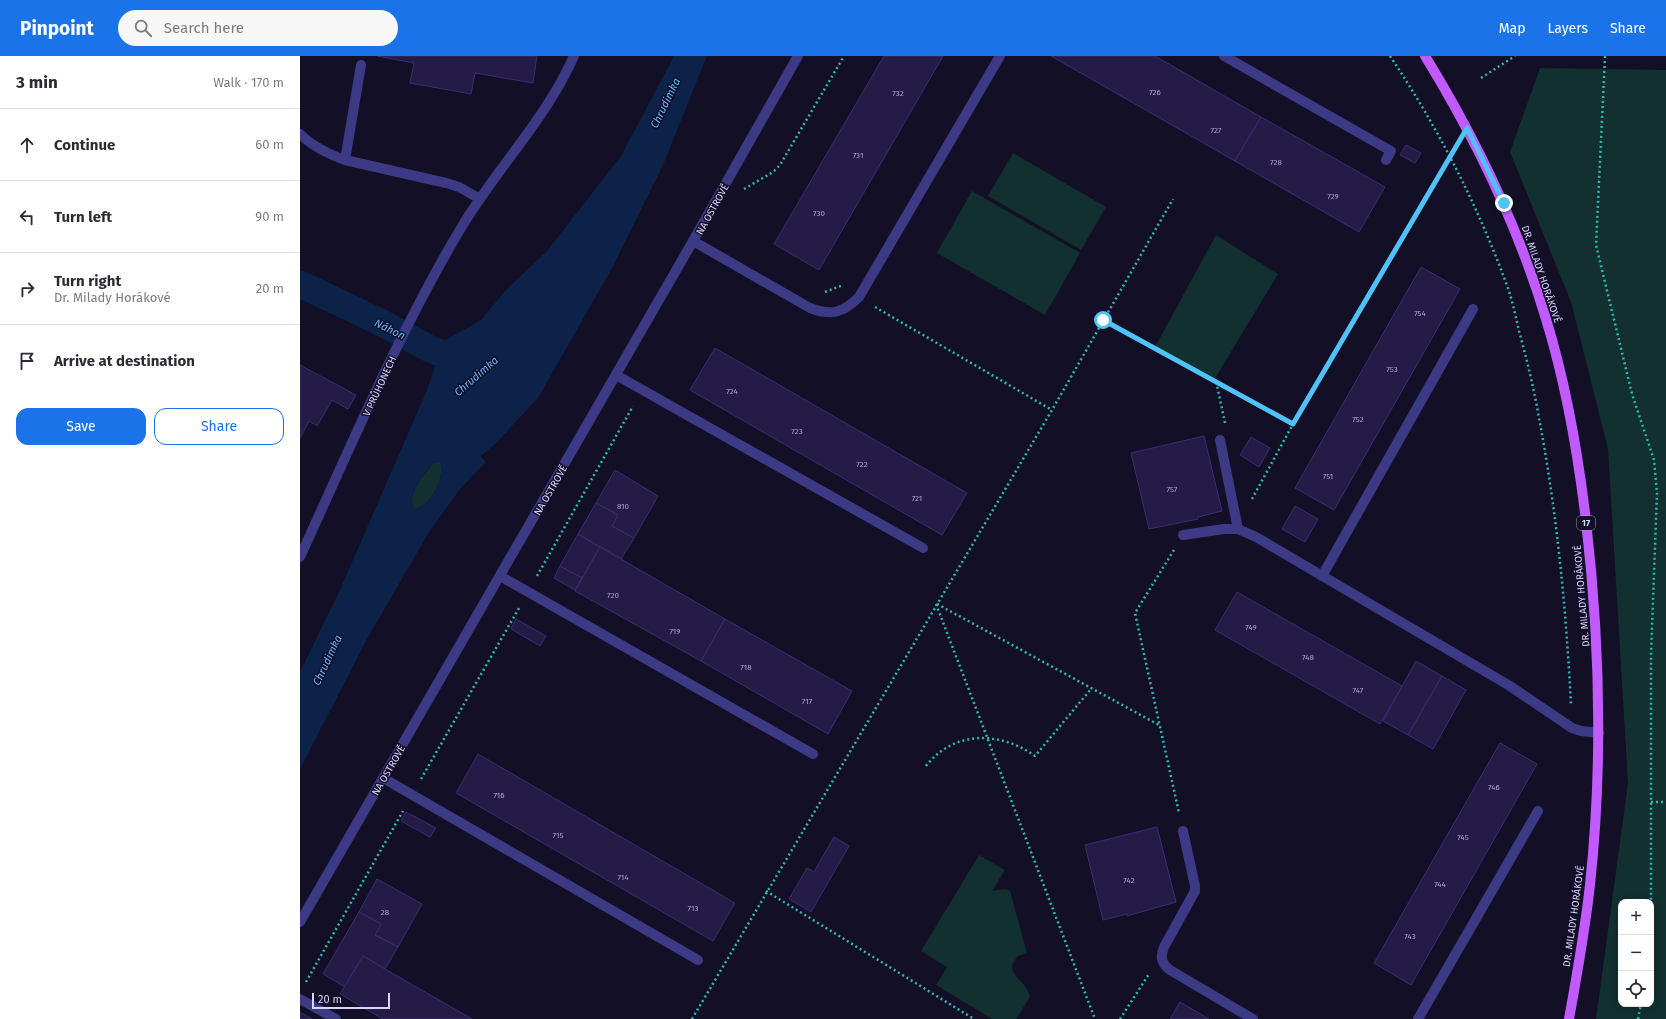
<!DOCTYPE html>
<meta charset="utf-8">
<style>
:root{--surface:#fff;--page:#f7f7f7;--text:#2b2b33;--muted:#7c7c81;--line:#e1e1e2;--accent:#1a73e8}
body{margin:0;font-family:"Fira Sans",sans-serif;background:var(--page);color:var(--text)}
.controls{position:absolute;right:12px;bottom:12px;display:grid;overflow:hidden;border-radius:8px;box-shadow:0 2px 10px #0003}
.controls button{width:36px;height:36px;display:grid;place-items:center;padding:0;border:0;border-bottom:1px solid var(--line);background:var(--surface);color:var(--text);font:20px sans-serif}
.scale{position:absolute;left:12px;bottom:10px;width:78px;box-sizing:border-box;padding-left:4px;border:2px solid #d9d4ff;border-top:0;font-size:11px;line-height:14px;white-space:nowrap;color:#d9d4ff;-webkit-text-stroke:3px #130f26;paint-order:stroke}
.stop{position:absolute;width:12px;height:12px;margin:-9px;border:3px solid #4fc3f7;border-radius:50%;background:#fff}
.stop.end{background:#4fc3f7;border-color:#fff;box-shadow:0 1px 4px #0008}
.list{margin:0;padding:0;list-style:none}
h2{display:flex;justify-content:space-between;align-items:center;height:52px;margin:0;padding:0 16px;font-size:17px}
h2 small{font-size:13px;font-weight:400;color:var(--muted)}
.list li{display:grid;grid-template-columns:26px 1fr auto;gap:12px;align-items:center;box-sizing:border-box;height:72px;padding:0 16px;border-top:1px solid var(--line)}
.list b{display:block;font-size:15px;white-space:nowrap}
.list p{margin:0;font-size:13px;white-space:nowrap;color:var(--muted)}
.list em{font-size:13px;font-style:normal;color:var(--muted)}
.actions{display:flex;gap:8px;padding:12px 16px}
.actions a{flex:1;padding:9px 0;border:1px solid var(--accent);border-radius:12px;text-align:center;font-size:14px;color:var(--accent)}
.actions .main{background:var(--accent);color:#fff}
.icon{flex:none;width:22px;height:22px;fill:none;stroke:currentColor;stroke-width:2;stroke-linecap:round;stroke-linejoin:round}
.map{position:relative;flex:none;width:1366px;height:963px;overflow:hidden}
header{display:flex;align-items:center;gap:24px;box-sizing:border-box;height:56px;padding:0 20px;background:var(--accent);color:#fff}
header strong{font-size:19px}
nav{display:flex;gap:22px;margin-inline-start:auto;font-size:14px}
.search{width:280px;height:36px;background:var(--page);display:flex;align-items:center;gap:10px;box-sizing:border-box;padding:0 14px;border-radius:22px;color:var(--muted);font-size:15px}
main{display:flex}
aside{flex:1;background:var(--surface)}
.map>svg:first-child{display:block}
.green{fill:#12302f;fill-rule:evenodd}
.water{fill:#0c2248;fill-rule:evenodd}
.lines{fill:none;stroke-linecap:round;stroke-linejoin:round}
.canal{stroke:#0c2248;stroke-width:27}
.building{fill:#241b47;stroke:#3b2d73}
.path{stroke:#2fb8b0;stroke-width:2.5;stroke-dasharray:2 3;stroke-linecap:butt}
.minor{stroke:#3d3a85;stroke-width:10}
.major{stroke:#c25bff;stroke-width:10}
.route{stroke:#4fc3f7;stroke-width:5}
.labels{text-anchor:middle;stroke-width:3;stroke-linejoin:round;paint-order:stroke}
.number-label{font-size:8px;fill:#aca6d1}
.shield{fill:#130f26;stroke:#9e99be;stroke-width:1}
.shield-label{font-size:9px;font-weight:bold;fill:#d9d4ff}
.street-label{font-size:10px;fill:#d9d4ff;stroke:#130f26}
.water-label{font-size:11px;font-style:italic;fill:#62b6ff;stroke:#130f26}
</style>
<header>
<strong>Pinpoint</strong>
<div class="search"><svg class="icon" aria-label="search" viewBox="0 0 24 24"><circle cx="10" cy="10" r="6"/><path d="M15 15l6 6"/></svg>Search here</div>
<nav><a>Map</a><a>Layers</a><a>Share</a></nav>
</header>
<main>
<aside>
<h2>3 min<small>Walk · 170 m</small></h2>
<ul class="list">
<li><svg class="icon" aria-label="ahead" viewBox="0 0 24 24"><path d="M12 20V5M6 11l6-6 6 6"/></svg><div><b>Continue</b></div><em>60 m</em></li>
<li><svg class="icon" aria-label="left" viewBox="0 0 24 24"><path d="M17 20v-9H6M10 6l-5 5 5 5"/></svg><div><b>Turn left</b></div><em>90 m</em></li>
<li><svg class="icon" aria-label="right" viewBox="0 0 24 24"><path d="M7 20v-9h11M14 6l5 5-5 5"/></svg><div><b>Turn right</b><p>Dr. Milady Horákové</p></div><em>20 m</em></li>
<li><svg class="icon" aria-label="arrive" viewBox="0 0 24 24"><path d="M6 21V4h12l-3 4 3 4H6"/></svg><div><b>Arrive at destination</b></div></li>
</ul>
<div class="actions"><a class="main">Save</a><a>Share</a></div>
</aside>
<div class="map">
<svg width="1366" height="963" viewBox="0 0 1366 963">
<rect width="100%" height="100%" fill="#130f26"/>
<g class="green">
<path d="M 1240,12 L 1366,14 L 1366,963 L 1296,963 L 1328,727 L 1308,393 L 1271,246 L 1210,96 ZM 1321,846 L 1351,846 L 1351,948 L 1321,948 Z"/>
<polygon points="713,97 806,151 781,194 688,140"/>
<polygon points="672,135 780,197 745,259 637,197"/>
<polygon points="916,179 978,218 914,324 855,291"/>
<path d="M 134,407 L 140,407 C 145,419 134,443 123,449 C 120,451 117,452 114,453 C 113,450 111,446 112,443 C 112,433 126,415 134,407 Z"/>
<path d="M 679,799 L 705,814 L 692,835 L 705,833 L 710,835 L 727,897 L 718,900 C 701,920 726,921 730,941 L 716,963 L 692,963 L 636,929 L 647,911 L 621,895 Z"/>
</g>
<path class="water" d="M 374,0 L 407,0 L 363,109 L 312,212 L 238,342 L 195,388 L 181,400 L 186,406 L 160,433 L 129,476 L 66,585 L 0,713 L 0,616 L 39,536 L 127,334 L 136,307 L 130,293 L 181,264 L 206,234 L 247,195 L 321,100 ZM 134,407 L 140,407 C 145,419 134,443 123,449 C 120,451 117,452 114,453 C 113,450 111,446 112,443 C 112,433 126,414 134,407 Z"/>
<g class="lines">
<polyline class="canal" points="0,228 80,266 130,293 165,307"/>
</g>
<g class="building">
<polygon points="77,0 237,0 233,27 175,17 171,38 110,27 114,7"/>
<polygon points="584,0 643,0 519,214 474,188"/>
<polygon points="751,0 855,0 961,61 935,105"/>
<polygon points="961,61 1085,131 1059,176 935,105"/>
<polygon points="1106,89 1121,97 1115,107 1100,99"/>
<polygon points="1121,211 1160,233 1034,454 995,432"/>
<polygon points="415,292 667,437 642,479 390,334"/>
<polygon points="0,309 56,339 48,353 32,344 17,370 9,365 0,383"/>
<polygon points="904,380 922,455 898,461 898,463 849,473 831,397"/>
<polygon points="951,381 970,392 959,411 940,399"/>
<polygon points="315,414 358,440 334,482 312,470 318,459 296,447"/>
<polygon points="296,447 318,459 312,470 334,482 321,503 278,478"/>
<polygon points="995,450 1018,463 1005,486 982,473"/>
<polygon points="278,478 300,491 282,522 260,510"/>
<polygon points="300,491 425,563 401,605 275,535"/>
<polygon points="260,510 282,522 275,534 254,522"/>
<polygon points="937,536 1102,630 1080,668 915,574"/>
<polygon points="216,563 246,580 240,590 211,573"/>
<polygon points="425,563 552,635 528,678 401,605"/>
<polygon points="1116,605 1142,620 1108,679 1083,665"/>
<polygon points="1142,620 1166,634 1133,693 1108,679"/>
<polygon points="1200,687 1237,708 1111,929 1074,907"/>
<polygon points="178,698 435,847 413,885 156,737"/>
<polygon points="106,756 136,772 130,781 101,765"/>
<polygon points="857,771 876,846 827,860 827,858 803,864 785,789"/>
<polygon points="534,781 549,790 511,856 489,843 507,812 514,816"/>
<polygon points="77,823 122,848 98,891 75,879 81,868 59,856"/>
<polygon points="59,856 81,868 75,879 98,891 85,913 63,900 45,931 23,918"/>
<polygon points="63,900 85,913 172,963 83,963 40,938"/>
<polygon points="880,946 909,963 870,963"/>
<polygon points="0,956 12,963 0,963"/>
</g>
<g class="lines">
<g class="path">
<path d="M 1090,0 C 1139,73 1179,152 1209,235 C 1213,248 1216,262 1219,275 C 1227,304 1234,333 1239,362 C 1257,457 1266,552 1271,649"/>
<polyline points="1305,0 1296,189 1332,338 1354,404 1357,437 1351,598 1351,860"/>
<polyline points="1181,22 1215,0"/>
<polyline points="444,133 473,116 480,109 544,0"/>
<polyline points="525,236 543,229"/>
<polyline points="575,251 752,354"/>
<polyline points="803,264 916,325"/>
<polyline points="925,367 916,325 993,368"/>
<polyline points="952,443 993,368 1155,91"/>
<polyline points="874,494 835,557 879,757"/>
<polyline points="237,520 333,350"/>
<polyline points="636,548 795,963"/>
<polyline points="637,548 859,669"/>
<path d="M 626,710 C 654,674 700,675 735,700 L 791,633"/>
<polyline points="121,723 219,552"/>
<polyline points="1351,746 1366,746"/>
<polyline points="466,835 674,963"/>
<polyline points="6,926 103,755"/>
<polyline points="392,963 752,354 873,143"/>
<polyline points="820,963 849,918"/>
<polyline points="1338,963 1341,948"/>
</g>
<g class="minor">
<polyline points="924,0 1091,95 1086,104"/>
<path d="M 0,78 C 13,91 28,98 45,104 L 146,127 L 159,131 L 180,143"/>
<polyline points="45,104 61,9"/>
<path d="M 393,185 L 510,252 C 531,260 543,257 559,241 L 700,0"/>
<polyline points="316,319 623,492"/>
<polyline points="920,384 938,473"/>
<polyline points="883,479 924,473 938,473 956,481 1210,630 1272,672 1281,675 1299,677"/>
<path d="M 0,501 C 52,388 100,273 164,167 C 199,110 247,61 274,0"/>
<polyline points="200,520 513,698"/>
<polyline points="1022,520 1173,253"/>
<polyline points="83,722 398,904"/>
<path d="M 883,775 L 895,830 L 895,835 L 864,891 C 860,901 861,907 870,914 L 953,963"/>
<polyline points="0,866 393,185 498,0"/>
<polyline points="0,943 36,963"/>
<polyline points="1118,963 1238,755"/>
</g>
<path class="major" d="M 1125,0 C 1176,83 1218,170 1246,263 C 1266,328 1278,397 1286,465 C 1300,586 1303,708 1290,829 C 1285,874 1277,919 1269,963"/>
</g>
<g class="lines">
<polyline class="route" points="803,264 993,368 1167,72 1204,147"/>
</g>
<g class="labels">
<g class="number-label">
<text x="855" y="39">726</text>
<text x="598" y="40">732</text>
<text x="916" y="77">727</text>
<text x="558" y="102">731</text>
<text x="976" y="109">728</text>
<text x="1033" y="143">729</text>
<text x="519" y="160">730</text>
<text x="1120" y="260">754</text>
<text x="1092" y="316">753</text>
<text x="432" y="338">724</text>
<text x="1058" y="366">752</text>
<text x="497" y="378">723</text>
<text x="562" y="411">722</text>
<text x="1028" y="423">751</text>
<text x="872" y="436">757</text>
<text x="617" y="445">721</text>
<text x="323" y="453">810</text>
<text x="313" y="542">720</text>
<text x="951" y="574">749</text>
<text x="375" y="578">719</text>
<text x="1008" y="604">748</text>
<text x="446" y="614">718</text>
<text x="1058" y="637">747</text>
<text x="507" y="648">717</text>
<text x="1194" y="734">746</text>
<text x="199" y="742">716</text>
<text x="258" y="782">715</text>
<text x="1163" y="784">745</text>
<text x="323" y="824">714</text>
<text x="829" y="827">742</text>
<text x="1140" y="831">744</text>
<text x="393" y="855">713</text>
<text x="85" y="859">28</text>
<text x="1110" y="883">743</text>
</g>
<rect class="shield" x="1277" y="460" width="18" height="14" rx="3"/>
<g class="shield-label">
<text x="1286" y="470">17</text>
</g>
<g class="street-label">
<text transform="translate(412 153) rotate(-61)" y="4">NA OSTROVĚ</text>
<text transform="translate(1242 218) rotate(71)" y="4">DR. MILADY HORÁKOVÉ</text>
<text transform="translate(79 330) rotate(-65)" y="4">V PRŮHONECH</text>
<text transform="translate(250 434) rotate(-60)" y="4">NA OSTROVĚ</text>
<text transform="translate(1281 540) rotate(-95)" y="4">DR. MILADY HORÁKOVÉ</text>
<text transform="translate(88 714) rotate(-60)" y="4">NA OSTROVĚ</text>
<text transform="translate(1273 860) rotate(-82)" y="4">DR. MILADY HORÁKOVÉ</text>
</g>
<g class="water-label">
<text transform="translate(365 47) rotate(-64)" y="4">Chrudimka</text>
<text transform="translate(90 273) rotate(26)" y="4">Náhon</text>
<text transform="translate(176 320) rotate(-41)" y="4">Chrudimka</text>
<text transform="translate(27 604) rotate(-65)" y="4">Chrudimka</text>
</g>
</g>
</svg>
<div class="controls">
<button>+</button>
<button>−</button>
<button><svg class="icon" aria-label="locate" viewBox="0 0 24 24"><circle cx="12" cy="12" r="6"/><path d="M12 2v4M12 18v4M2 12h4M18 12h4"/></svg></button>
</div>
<div class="scale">20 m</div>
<div class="stop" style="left:803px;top:264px"></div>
<div class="stop end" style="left:1204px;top:147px"></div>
</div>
</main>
